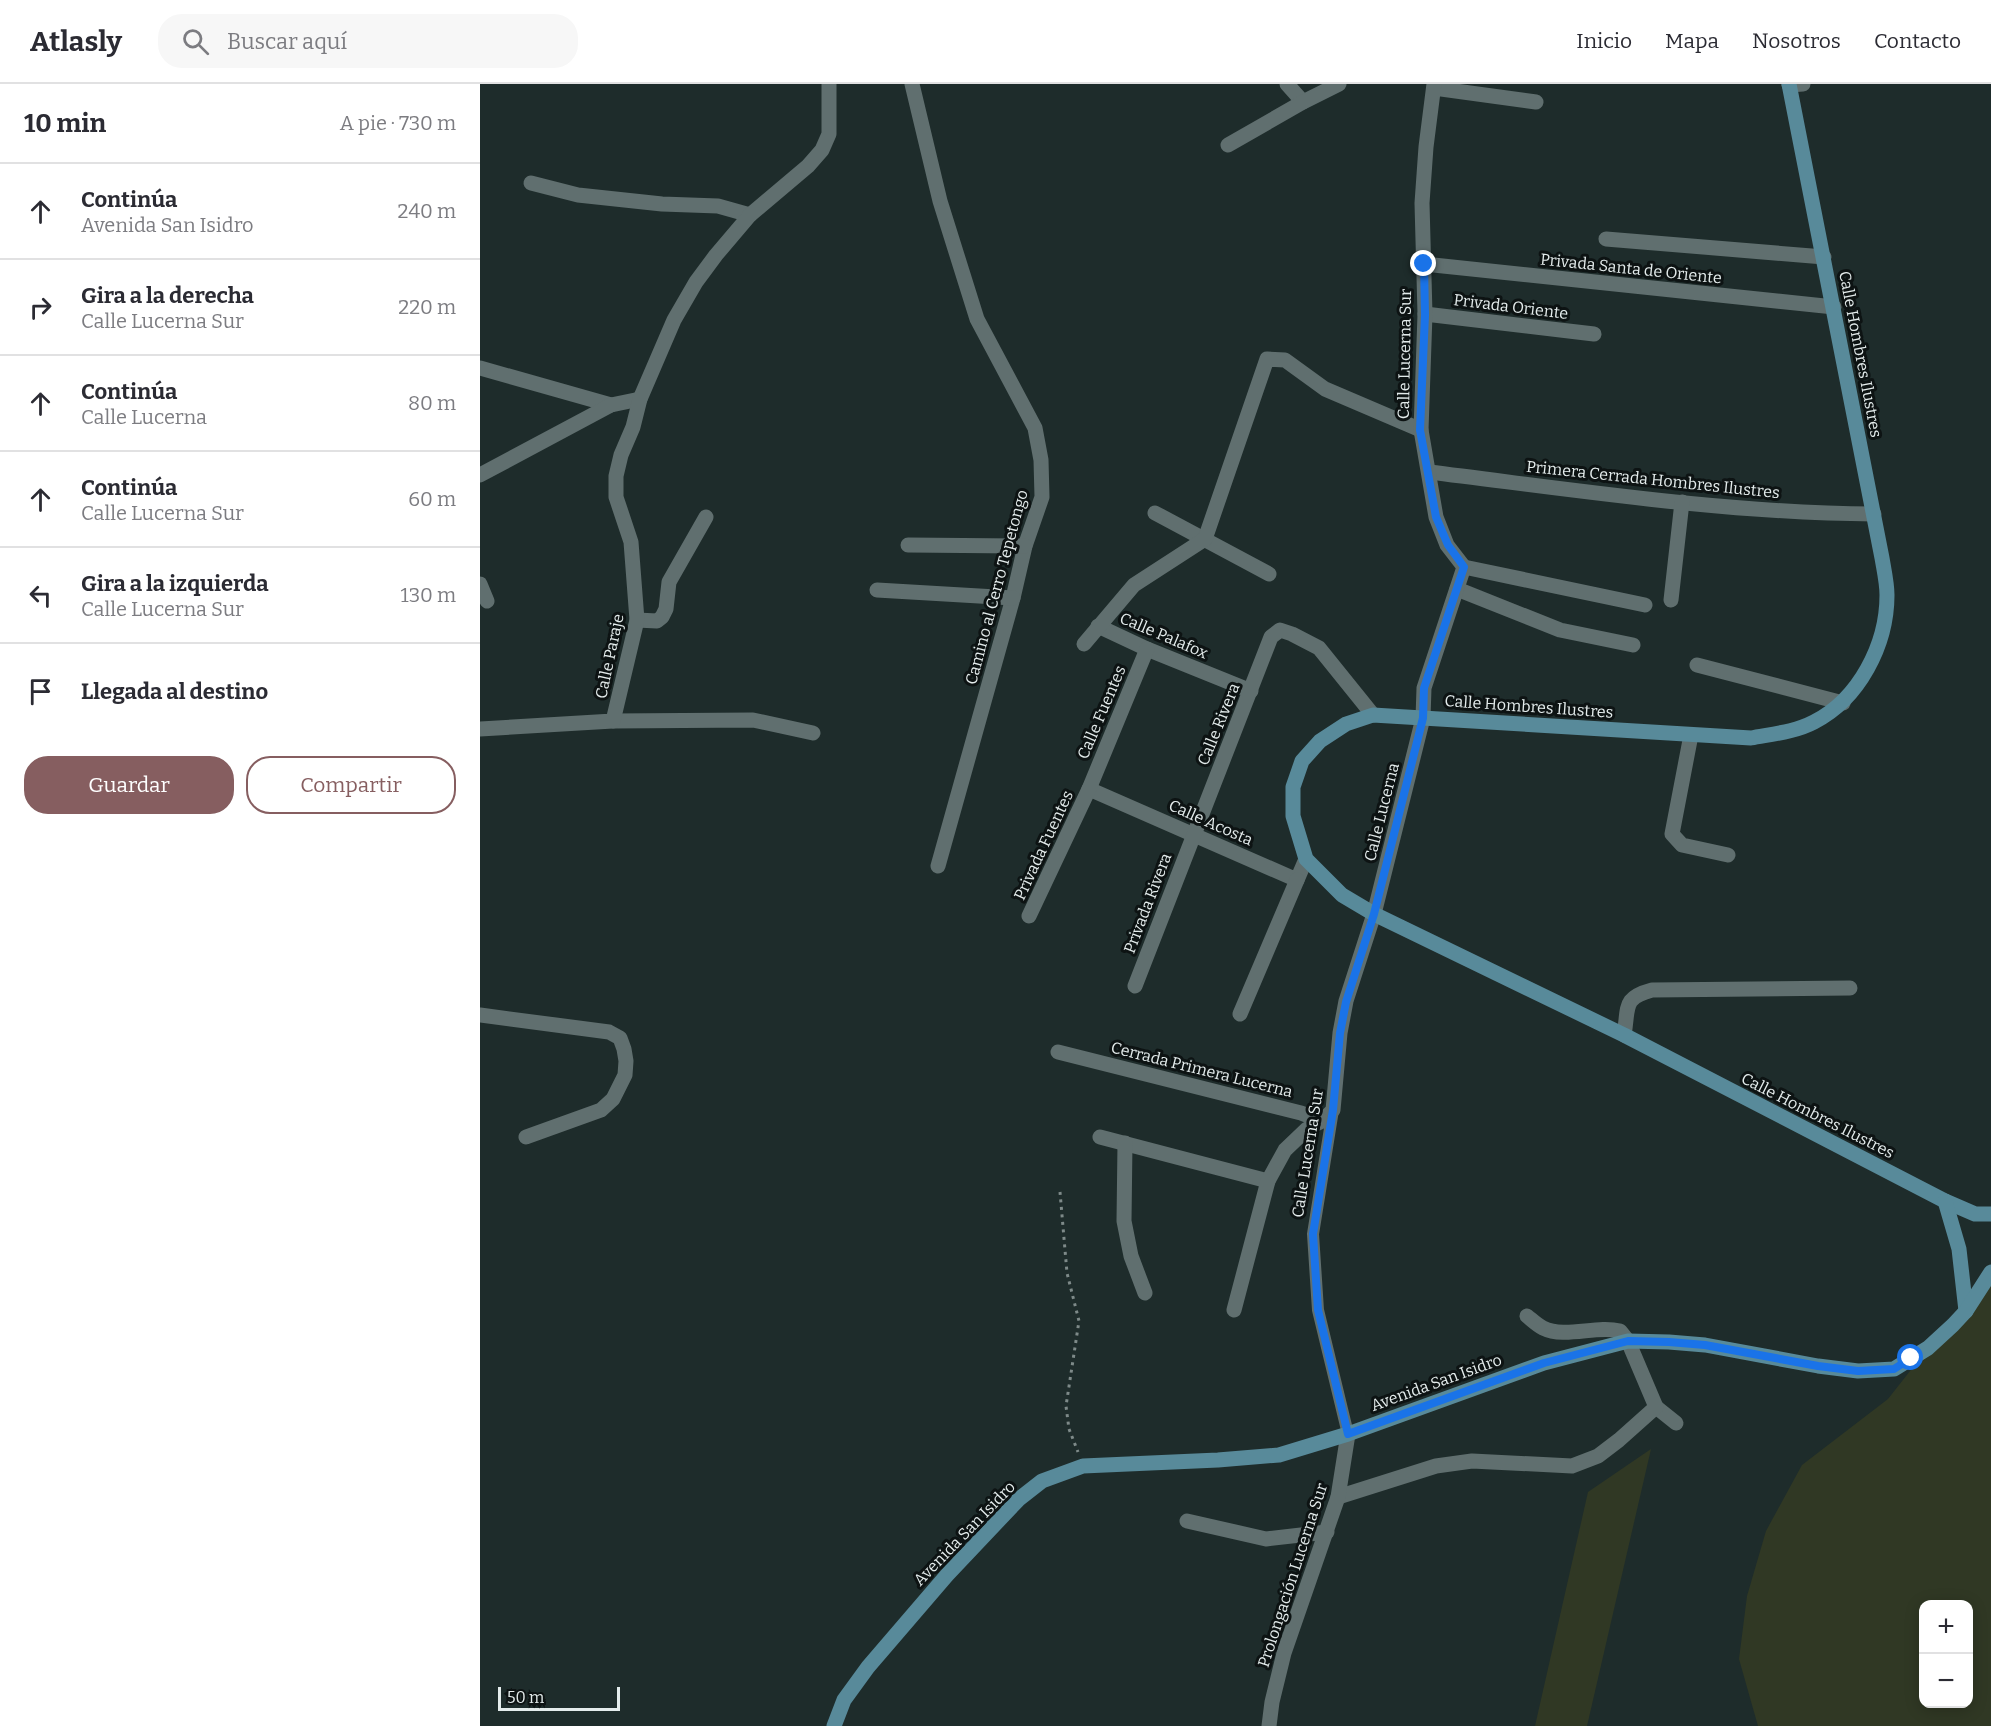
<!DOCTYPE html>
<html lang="es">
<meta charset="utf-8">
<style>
:root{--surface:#fff;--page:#f7f7f7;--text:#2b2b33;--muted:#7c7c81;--line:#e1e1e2;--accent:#865e60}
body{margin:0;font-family:Bitter,serif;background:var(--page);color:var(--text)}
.controls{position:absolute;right:18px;bottom:18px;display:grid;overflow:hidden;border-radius:12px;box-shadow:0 3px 15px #0003}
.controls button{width:54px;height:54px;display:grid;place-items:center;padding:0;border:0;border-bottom:2px solid var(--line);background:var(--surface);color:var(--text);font:30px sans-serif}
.scale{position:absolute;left:18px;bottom:15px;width:122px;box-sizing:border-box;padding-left:6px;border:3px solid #e4ecec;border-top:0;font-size:16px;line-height:21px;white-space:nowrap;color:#e4ecec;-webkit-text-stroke:4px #0d1313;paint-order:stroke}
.stop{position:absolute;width:18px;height:18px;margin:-14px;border:4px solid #1a73e8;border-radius:50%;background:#fff}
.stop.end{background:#1a73e8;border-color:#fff;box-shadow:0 2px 6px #0008}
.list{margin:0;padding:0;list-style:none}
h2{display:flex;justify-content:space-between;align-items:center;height:78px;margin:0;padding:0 24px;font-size:26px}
h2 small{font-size:20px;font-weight:400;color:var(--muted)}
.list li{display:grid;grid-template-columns:39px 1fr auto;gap:18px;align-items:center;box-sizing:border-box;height:96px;padding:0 24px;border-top:2px solid var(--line)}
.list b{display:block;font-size:22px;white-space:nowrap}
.list p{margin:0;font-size:20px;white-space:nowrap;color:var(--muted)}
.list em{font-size:20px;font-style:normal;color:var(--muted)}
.actions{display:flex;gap:12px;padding:18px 24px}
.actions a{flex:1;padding:14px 0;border:2px solid var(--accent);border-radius:24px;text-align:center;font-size:21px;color:var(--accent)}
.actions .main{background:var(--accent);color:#fff}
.icon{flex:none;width:33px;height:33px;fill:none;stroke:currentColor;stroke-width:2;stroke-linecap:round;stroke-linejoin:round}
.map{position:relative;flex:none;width:1511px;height:1642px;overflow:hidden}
header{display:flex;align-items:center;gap:36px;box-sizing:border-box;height:84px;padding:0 30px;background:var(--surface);border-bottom:2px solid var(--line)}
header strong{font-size:28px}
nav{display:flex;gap:33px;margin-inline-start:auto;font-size:21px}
.search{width:420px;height:54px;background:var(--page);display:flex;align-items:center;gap:15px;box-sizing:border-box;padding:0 21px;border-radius:24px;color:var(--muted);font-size:22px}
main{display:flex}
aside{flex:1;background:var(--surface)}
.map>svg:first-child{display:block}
.green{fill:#303824;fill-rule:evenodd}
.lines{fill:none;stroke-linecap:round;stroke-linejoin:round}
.path{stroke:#7e8a89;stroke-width:3;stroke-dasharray:3 4.5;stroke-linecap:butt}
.pedestrian{stroke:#606f6f;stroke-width:12}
.minor{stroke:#606f6f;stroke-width:15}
.secondary{stroke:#588a9a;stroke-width:15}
.route{stroke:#1a73e8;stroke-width:8}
.labels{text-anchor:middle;stroke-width:6;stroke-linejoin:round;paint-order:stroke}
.street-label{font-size:16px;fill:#e4ecec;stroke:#0d1313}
</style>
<header>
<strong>Atlasly</strong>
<div class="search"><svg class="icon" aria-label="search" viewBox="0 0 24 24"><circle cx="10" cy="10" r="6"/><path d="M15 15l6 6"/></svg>Buscar aquí</div>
<nav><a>Inicio</a><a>Mapa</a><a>Nosotros</a><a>Contacto</a></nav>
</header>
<main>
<aside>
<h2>10 min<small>A pie · 730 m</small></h2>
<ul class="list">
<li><svg class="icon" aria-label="ahead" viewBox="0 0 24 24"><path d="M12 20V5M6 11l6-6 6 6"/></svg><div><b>Continúa</b><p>Avenida San Isidro</p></div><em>240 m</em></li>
<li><svg class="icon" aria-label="right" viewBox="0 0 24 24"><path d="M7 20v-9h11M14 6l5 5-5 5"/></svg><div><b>Gira a la derecha</b><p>Calle Lucerna Sur</p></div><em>220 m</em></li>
<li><svg class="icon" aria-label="ahead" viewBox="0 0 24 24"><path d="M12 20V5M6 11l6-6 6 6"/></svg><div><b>Continúa</b><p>Calle Lucerna</p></div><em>80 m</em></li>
<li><svg class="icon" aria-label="ahead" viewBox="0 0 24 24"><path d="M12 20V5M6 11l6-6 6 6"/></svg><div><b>Continúa</b><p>Calle Lucerna Sur</p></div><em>60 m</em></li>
<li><svg class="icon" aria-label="left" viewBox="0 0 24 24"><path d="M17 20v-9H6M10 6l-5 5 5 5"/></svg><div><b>Gira a la izquierda</b><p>Calle Lucerna Sur</p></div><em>130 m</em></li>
<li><svg class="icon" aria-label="arrive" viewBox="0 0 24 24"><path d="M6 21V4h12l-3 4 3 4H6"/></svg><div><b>Llegada al destino</b></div></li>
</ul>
<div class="actions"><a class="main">Guardar</a><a>Compartir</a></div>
</aside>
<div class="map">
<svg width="1511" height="1642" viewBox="0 0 1511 1642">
<rect width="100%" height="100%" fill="#1e2c2b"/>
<g class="green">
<path d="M 1511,1184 L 1511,1642 L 1278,1642 L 1259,1575 L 1267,1512 L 1286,1447 L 1322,1381 L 1408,1315 ZM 1444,1520 L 1488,1520 L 1488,1620 L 1444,1620 Z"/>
<polygon points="1171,1365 1107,1642 1055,1642 1108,1408"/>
</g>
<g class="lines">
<polyline class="path" points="580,1108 587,1189 599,1237 586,1322 589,1345 598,1368"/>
<polyline class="pedestrian" points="853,1026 833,1150 838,1226 868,1350"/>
<g class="minor">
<polyline points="432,0 460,117 497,235 555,344 561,376 562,413 545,462 533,514 458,782"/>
<polyline points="807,0 823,18"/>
<polyline points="1309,1 1323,0"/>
<polyline points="954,4 1056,18"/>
<polyline points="748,61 823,18 859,0"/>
<polyline points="51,99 98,111 182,120 238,122 270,131"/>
<polyline points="1126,155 1344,173"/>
<polyline points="944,180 1354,223"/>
<polyline points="945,230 1114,250"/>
<polyline points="0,284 131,321"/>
<path d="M 949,388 C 1096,406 1245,429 1394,430"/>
<polyline points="0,391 131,321 160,315"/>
<polyline points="675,429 789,490"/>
<polyline points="428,461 545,462"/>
<polyline points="984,483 1165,521"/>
<polyline points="0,500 7,517"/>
<polyline points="977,505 1080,546 1153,561"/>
<polyline points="397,506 533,514"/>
<polyline points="1191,516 1202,418"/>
<polyline points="157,536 177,537 182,533 186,525 189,498 226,433"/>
<polyline points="618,542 667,565 771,607"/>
<polyline points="604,560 654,501 725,455 787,275 805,276 845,305 941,346"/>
<polyline points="1217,581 1363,619"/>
<polyline points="133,637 273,636 333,649"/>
<polyline points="0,645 133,637 157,536 151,458 136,413 136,392 141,371 153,343 160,315 194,236 216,198 236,171 270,131 328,82 342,66 349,50 349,0"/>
<polyline points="1211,651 1192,750 1202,761 1248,771"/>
<polyline points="609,705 817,796 826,775"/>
<polyline points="549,832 609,705 667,565"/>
<polyline points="655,902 791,553 800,546 812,550 839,564 893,631"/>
<polyline points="760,930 817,796"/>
<polyline points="0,931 129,948 140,954 144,965 146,977 145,991 133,1015 121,1026 46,1053"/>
<path d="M 1144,951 C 1149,923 1142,914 1172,906 L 1370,904"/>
<polyline points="578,968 821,1029 842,1037 853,1026 860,949 866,917 894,830 943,634 944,604 984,483 967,461 956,433 941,346 945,230 942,119 946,63 954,0"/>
<polyline points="620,1053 788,1097"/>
<polyline points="645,1059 644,1137 651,1172 665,1209"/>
<polyline points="754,1226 788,1097 805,1066 827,1045 842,1037"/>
<polyline points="1176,1323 1196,1339"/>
<path d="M 858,1413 L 956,1382 L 992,1377 L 1092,1382 L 1118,1372 L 1139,1356 L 1176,1323 L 1148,1257 L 1140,1247 C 1116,1241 1085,1255 1063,1244 C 1057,1241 1052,1236 1047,1232"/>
<polyline points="707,1437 786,1455 847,1448"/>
<polyline points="789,1642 792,1618 804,1569 858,1413 868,1350"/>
</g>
<g class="secondary">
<path d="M 1309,0 L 1402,474 C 1404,486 1407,499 1407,511 C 1407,561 1379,615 1334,638 C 1315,648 1292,650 1271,654 L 893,631 L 866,640 L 840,657 L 822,677 L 813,703 L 813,732 L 826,775 L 862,811 L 894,830 L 1144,951 L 1465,1117 L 1495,1130 L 1511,1130"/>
<polyline points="1465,1117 1479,1165 1486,1227"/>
<polyline points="354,1642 364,1616 388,1583 467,1491 539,1415 562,1397 603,1382 738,1376 799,1371 868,1350 1064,1279 1148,1257 1189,1258 1225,1261 1338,1282 1378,1287 1414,1285 1448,1264 1473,1241 1486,1227 1511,1188"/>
</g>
</g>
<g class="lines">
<polyline class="route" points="944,180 945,231 940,346 956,433 968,461 984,483 944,604 943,634 894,830 866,918 860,949 853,1026 833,1150 838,1226 868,1350 1064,1279 1148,1257 1189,1258 1225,1261 1338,1282 1378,1287 1414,1285 1431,1274"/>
</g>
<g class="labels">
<g class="street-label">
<text transform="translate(1151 184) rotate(6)" y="6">Privada Santa de Oriente</text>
<text transform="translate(1031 222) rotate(7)" y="6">Privada Oriente</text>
<text transform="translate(924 270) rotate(-89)" y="6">Calle Lucerna Sur</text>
<text transform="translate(1381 270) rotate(79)" y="6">Calle Hombres Ilustres</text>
<text transform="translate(1173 395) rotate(6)" y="6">Primera Cerrada Hombres Ilustres</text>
<text transform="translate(516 503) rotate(-75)" y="6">Camino al Cerro Tepetongo</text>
<text transform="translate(684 551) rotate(23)" y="6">Calle Palafox</text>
<text transform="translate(129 572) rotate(-78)" y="6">Calle Paraje</text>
<text transform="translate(1049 622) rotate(4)" y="6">Calle Hombres Ilustres</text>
<text transform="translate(621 628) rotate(-67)" y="6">Calle Fuentes</text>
<text transform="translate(738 640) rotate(-68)" y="6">Calle Rivera</text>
<text transform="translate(901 728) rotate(-76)" y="6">Calle Lucerna</text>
<text transform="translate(731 738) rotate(24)" y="6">Calle Acosta</text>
<text transform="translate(563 761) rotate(-65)" y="6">Privada Fuentes</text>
<text transform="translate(667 819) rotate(-69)" y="6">Privada Rivera</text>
<text transform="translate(722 985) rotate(14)" y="6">Cerrada Primera Lucerna</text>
<text transform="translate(1338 1031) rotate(27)" y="6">Calle Hombres Ilustres</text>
<text transform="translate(827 1069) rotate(-81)" y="6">Calle Lucerna Sur</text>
<text transform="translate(956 1298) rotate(-20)" y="6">Avenida San Isidro</text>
<text transform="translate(484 1449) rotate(-46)" y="6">Avenida San Isidro</text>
<text transform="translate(812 1491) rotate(-72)" y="6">Prolongación Lucerna Sur</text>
</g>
</g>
</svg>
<div class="controls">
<button>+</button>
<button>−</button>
</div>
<div class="scale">50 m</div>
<div class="stop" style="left:1431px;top:1274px"></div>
<div class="stop end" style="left:944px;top:180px"></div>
</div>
</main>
